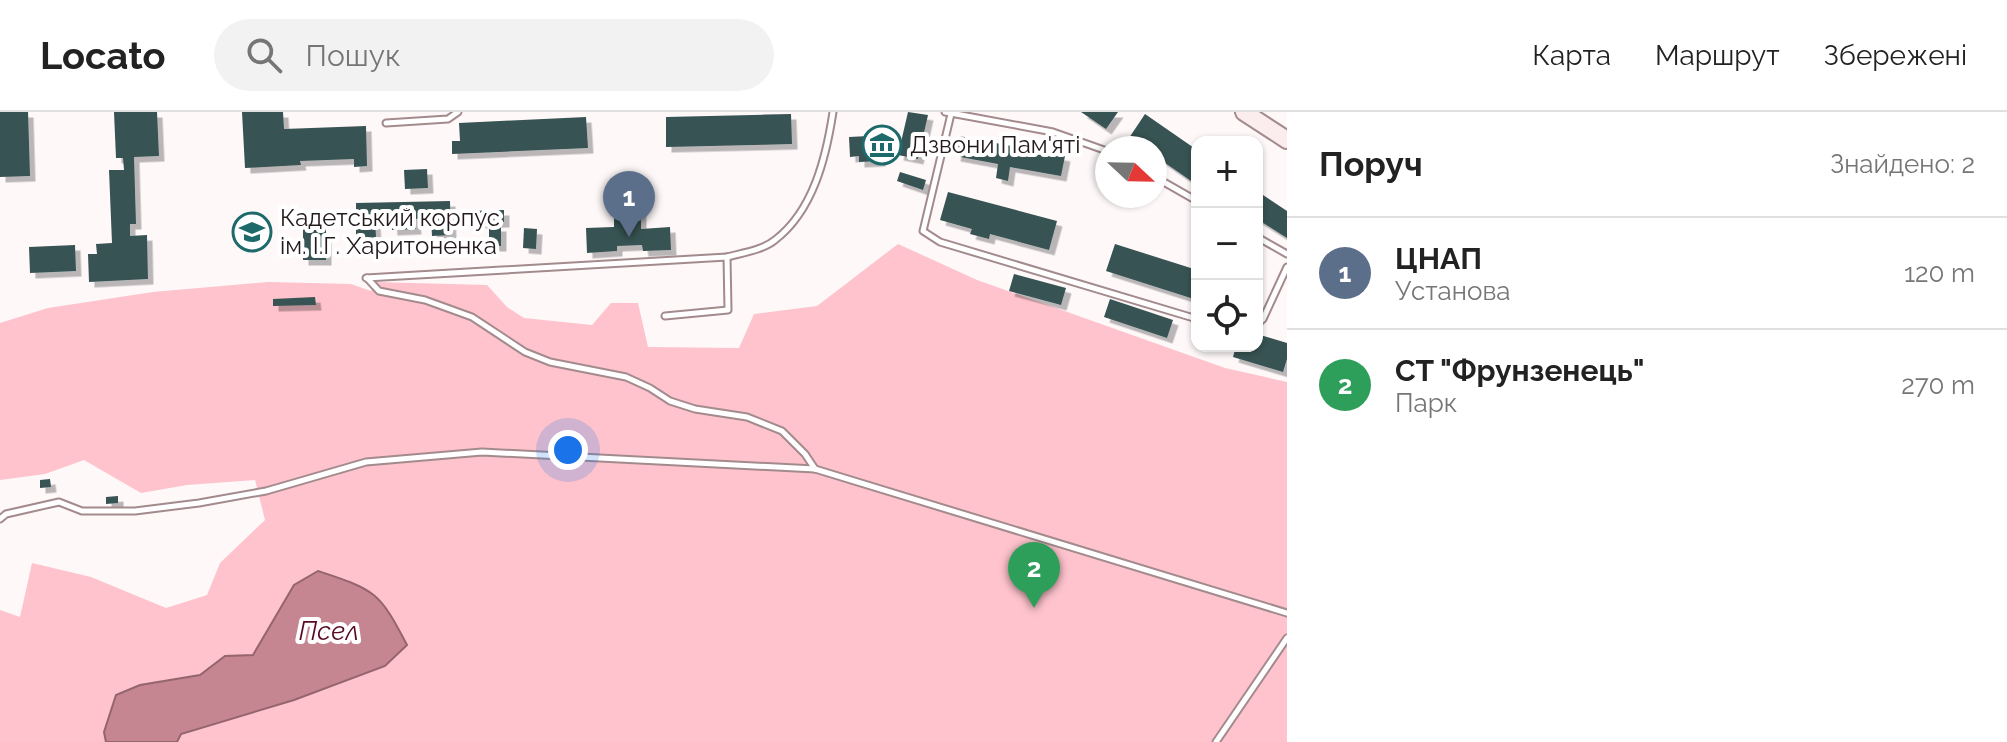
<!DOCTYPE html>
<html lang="uk">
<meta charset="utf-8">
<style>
:root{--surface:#fff;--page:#f2f2f2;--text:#222;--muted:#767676;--line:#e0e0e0;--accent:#1a73e8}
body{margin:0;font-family:Raleway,sans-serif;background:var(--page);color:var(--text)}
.controls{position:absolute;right:24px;top:24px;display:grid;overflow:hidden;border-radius:16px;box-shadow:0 2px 6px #0004}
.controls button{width:72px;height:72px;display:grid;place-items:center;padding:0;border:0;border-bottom:2px solid var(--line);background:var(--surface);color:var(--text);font:40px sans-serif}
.compass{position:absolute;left:1095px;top:24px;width:72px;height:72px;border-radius:50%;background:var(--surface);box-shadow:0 2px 6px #0004;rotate:112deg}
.you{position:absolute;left:568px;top:338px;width:28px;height:28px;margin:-20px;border:6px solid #fff;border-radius:50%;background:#1a73e8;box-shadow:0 0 0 12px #1a73e833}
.badge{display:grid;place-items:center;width:52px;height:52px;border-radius:50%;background:var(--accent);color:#fff;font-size:26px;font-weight:700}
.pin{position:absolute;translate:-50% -66px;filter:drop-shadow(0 2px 4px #0008)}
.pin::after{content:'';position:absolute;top:42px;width:28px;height:24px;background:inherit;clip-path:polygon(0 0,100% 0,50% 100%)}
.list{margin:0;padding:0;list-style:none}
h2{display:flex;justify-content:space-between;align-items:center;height:104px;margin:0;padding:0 32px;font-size:34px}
h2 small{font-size:26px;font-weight:400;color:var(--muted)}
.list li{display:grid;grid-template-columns:52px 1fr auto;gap:24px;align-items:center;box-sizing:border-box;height:112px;padding:0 32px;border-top:2px solid var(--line)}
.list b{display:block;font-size:30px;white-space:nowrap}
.list p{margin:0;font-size:26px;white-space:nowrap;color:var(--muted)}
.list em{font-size:26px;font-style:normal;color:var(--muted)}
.icon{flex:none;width:44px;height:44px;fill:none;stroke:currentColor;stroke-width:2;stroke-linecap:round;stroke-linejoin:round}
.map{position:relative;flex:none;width:1287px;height:630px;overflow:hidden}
header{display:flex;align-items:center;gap:48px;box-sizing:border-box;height:112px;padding:0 40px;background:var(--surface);border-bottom:2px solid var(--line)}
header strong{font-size:38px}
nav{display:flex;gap:44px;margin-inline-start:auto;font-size:28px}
.search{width:560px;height:72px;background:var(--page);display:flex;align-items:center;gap:20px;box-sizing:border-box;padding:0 28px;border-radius:44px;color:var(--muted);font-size:30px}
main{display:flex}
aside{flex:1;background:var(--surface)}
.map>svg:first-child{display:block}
.green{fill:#fec3cc}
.water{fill:#c68691;stroke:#95656e;stroke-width:2}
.building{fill:#385252;filter:url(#shadow)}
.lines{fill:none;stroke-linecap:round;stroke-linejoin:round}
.service-casing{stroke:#a38a8d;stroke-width:9}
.secondary-casing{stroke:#a38a8d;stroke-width:20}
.service{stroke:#fff;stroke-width:5}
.secondary{stroke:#fbecee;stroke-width:16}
.labels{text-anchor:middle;stroke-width:8;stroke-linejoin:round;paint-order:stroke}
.poi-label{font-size:24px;fill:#23191b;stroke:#fff;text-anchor:start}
.water-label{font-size:26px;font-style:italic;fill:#580924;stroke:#fff}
</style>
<header>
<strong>Locato</strong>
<div class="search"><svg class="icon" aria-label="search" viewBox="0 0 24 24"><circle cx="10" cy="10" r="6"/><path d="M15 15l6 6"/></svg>Пошук</div>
<nav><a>Карта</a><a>Маршрут</a><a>Збережені</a></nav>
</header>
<main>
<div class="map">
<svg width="1287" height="630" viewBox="0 0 1287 630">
<defs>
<filter id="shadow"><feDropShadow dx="5.5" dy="5.5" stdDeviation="0" flood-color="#0004"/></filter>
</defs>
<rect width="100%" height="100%" fill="#fef8f9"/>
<polygon class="green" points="898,132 977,168 1225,256 1287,270 1287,630 177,630 181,622 294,588 384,554 406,533 294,473 253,543 225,544 200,563 140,573 104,620 106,630 0,630 0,498 20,505 32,451 91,465 166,496 207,483 220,451 265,408 255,368 187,373 141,381 84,348 45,362 0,368 0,211 48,196 153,180 268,170 351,172 371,179 375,170 487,173 507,195 524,206 592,213 611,191 638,191 648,235 739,236 754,202 817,194"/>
<path class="water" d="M 318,459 C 375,478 379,479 407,533 L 385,554 L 294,588 L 181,622 L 177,630 L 106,630 L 104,620 L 116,583 L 140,573 L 200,563 L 225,544 L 253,543 L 294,473 Z"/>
<g class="building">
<polygon points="0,0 28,0 30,64 0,65"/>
<polygon points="114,0 157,0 159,44 134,45 136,112 130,112 130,124 147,123 148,167 89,170 88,142 97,142 96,132 112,131 109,58 124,58 123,46 116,46"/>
<polygon points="242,0 283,0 284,17 366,14 367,54 354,55 354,47 300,49 301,53 245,56"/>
<polygon points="908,0 928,3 918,47 898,43"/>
<polygon points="1081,0 1118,0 1106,17"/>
<polygon points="791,2 792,32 666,35 666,5"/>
<polygon points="1145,2 1197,38 1197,73 1155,44 1155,36 1143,36 1129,26"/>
<polygon points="586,5 588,36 452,42 452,29 460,29 459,11"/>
<polygon points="888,23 889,43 880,44 880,49 859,50 859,44 850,45 849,25"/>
<polygon points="959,24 1065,44 1061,64 1010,55 1008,69 996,66 998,52 955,44"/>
<polygon points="427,57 428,76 405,77 404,58"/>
<polygon points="900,60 926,68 923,78 897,69"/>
<polygon points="1257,79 1287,99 1287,126 1257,107"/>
<polygon points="948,80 1057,109 1049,138 990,122 989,127 970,122 972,117 940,108"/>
<polygon points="450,89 451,123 432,124 431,106 415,107 416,117 392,118 391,107 375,108 376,125 356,126 356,91"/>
<polygon points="641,93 641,117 670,115 671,138 643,139 642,133 617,134 617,139 587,141 586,116 614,115 614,94"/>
<polygon points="504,98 504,110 470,111 470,99"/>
<rect x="489" y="114" width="12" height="20"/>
<polygon points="326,116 326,148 303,148 303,117"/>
<polygon points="524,116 537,117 536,137 523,136"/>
<polygon points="1115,132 1197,158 1197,188 1106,159"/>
<polygon points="75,133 76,159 30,161 29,135"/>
<polygon points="1014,162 1066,176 1061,193 1009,179"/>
<polygon points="315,185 316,193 273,194 273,187"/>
<polygon points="1110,187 1173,208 1167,226 1104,205"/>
<polygon points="1257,222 1287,231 1287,247 1283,260 1233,245 1236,234 1257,234"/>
<polygon points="50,367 51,375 40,376 40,368"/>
<polygon points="118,384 118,391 106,392 106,385"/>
</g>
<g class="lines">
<defs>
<g id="service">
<polyline points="945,0 1053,20 1107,39"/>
<polyline points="951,2 923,119 940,130 1197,207"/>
<polyline points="386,11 448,7 458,0"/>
<polyline points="1155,65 1197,89"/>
<polyline points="1257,125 1287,142"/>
<path d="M 366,166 L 727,145 C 742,141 763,138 775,128 C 813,99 826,46 833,0"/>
<polyline points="367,166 379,179 425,188 472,205 525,240 550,250 626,265 650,276 670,289 695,297 747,305 782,319 805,342 815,357"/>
<polyline points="665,204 728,198 727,145"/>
<polyline points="1257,212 1263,207 1287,155"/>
<polyline points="0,407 6,402 59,390 82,399 135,399 199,391 266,379 366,350 482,340 815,357 1287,501"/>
<polyline points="1216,630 1287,526"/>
</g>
<polyline id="secondary" points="1244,0 1287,28"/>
</defs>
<use href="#service" class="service-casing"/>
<use href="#secondary" class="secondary-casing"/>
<use href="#service" class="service"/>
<use href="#secondary" class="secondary"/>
</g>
<defs>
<symbol id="museum-ring" viewBox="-11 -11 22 22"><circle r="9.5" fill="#fff" stroke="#1e6a6a" stroke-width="1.5"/><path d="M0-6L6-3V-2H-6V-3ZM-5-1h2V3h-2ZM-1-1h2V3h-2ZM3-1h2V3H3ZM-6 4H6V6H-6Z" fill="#1e6a6a"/></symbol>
<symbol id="school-ring" viewBox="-11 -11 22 22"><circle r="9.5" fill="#fff" stroke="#1e6a6a" stroke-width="1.5"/><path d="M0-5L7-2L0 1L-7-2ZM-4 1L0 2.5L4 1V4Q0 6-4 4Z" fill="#1e6a6a"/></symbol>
</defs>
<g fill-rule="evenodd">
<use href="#museum-ring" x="860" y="11" width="44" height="44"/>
<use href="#school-ring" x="230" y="98" width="44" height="44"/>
</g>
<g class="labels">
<g class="poi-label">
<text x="910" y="41">Дзвони Пам'яті</text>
<text x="280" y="114">Кадетський корпус<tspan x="280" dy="28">ім. І.Г. Харитоненка</tspan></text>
</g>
<g class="water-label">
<text x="329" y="528">Псел</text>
</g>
</g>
</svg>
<div class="controls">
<button>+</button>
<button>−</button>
<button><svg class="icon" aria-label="locate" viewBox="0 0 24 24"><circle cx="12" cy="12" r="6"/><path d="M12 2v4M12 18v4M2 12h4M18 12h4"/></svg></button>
</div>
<svg class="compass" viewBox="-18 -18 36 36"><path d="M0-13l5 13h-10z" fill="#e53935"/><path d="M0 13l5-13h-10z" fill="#767676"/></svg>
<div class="you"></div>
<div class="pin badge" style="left:629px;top:125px;background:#5c6f8a">1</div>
<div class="pin badge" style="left:1034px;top:496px;background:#2e9e5b">2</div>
</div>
<aside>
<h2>Поруч<small>Знайдено: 2</small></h2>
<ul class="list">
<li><span class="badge" style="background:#5c6f8a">1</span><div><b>ЦНАП</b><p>Установа</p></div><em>120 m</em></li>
<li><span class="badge" style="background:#2e9e5b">2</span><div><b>СТ &quot;Фрунзенець&quot;</b><p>Парк</p></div><em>270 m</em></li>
</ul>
</aside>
</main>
